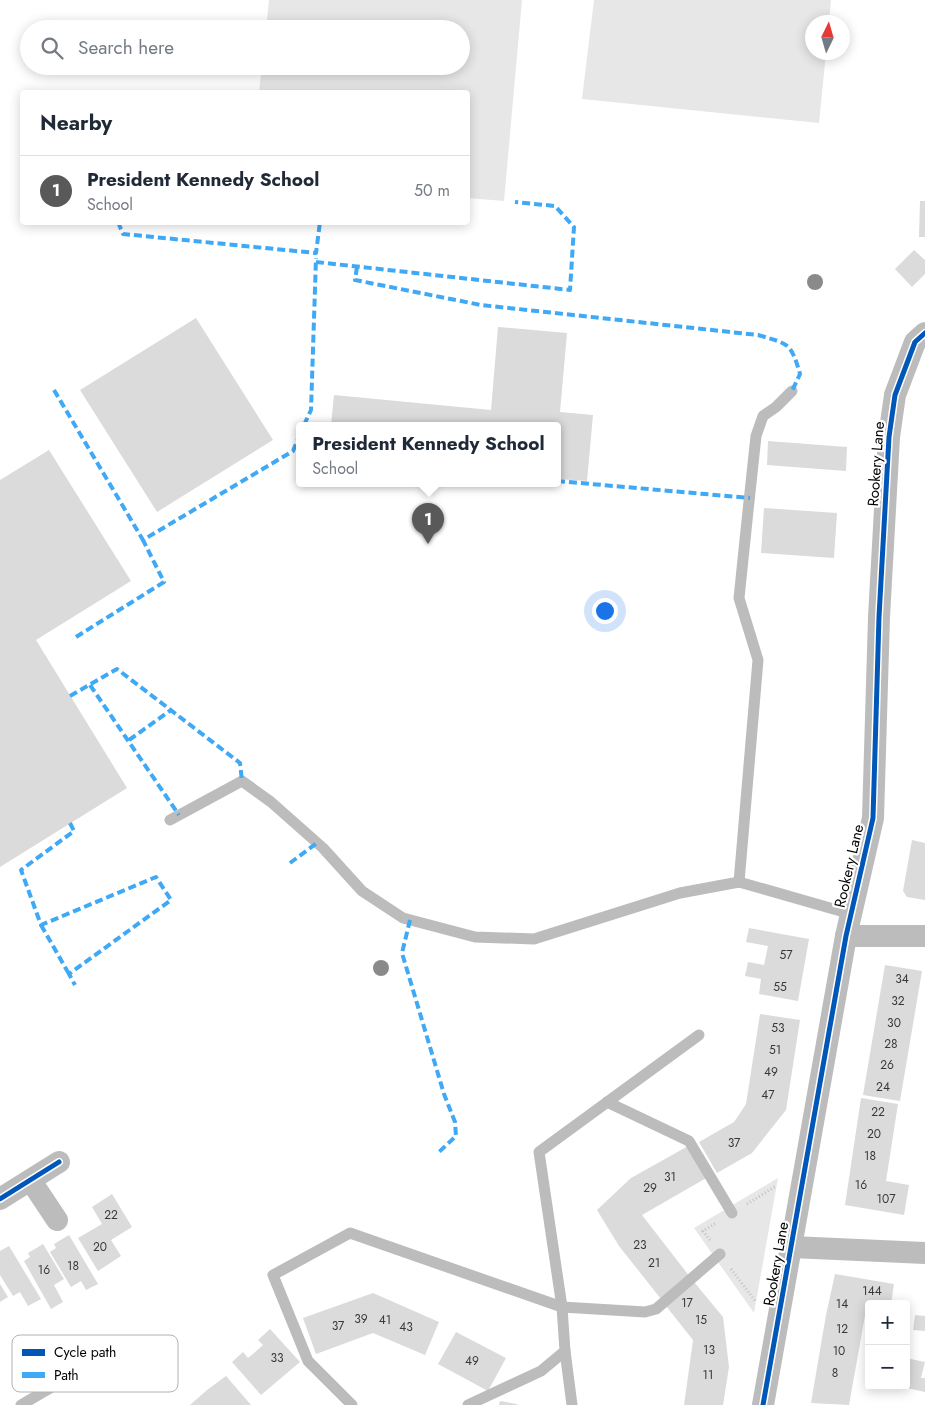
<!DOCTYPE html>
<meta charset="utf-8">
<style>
:root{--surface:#fff;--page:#f2f2f3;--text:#1f2937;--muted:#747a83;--line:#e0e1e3;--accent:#595959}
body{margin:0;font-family:Jost,sans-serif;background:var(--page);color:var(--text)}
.controls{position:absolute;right:15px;bottom:15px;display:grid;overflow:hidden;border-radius:5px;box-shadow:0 2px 12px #0003}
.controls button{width:45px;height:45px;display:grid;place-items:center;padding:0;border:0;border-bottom:1px solid var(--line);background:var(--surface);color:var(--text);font:25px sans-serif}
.compass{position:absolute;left:805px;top:15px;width:45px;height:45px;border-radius:50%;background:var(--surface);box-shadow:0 2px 12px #0003;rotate:5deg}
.you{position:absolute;left:604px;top:610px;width:18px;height:18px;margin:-12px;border:4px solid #fff;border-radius:50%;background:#1a73e8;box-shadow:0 0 0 8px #1a73e833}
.badge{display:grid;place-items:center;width:32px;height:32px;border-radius:50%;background:var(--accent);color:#fff;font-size:16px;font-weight:700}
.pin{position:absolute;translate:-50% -41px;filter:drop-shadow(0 1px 2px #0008)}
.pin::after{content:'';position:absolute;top:26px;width:18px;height:15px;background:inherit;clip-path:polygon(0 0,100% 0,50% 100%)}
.popup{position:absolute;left:296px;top:422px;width:265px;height:65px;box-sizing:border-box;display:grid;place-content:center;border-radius:5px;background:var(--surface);filter:drop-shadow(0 1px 4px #0005);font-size:16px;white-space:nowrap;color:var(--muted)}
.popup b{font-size:19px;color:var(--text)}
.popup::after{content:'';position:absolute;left:50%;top:100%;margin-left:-10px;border:10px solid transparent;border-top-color:var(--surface)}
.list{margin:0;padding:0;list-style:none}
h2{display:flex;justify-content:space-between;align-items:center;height:65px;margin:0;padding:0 20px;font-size:21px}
h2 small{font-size:16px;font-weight:400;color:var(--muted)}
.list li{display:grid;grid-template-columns:32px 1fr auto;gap:15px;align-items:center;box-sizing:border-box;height:70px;padding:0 20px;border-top:1px solid var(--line)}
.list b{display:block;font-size:19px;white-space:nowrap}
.list p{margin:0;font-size:16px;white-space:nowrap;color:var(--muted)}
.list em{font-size:16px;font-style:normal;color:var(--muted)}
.icon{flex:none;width:28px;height:28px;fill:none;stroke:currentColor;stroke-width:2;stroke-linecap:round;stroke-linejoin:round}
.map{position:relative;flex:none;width:925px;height:1405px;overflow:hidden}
.search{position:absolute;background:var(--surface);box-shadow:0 2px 12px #0003;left:20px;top:20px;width:450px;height:55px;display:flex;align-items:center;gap:12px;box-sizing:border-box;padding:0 18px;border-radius:28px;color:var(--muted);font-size:19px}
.panel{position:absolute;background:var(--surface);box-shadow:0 2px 12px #0003;left:20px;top:90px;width:450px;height:135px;border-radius:5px}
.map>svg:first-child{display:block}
.green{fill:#e7e7e7}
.building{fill:#dbdbdb}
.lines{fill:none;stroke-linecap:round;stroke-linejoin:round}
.path{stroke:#c2c2c2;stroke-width:3;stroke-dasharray:1 2.5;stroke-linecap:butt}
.service{stroke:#bcbcbc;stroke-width:11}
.minor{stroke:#bcbcbc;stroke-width:22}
.quiet{stroke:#3fa9f5;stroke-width:4;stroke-dasharray:8 4;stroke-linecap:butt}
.cycleway-casing{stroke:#fff;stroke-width:8}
.cycleway{stroke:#0057b8;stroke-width:5}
.tree{fill:#8a8a8a}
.labels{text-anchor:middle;stroke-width:4.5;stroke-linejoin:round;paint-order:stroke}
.number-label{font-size:12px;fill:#373737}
.street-label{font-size:15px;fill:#000;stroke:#fff}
.key{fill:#fff;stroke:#b2b2b2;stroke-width:1}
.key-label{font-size:14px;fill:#000}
</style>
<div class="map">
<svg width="925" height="1405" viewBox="0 0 925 1405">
<rect width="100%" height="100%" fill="#fff"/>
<g class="green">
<polygon points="269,0 522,0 504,201 468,198 468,92 259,92 262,66 461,66 461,29 266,29"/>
<polygon points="594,0 831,0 829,22 812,22 812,52 826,53 819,123 582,99"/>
<polygon points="778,1178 754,1313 694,1228"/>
</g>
<g class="building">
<polygon points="920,201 925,201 925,237 919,237"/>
<polygon points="914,250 925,260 925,274 912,287 895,269"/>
<polygon points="196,318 273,440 157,512 80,390"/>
<polygon points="498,327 567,333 560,412 593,415 587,481 557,479 557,425 331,425 334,395 491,410"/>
<polygon points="768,441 847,447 846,471 767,465"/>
<polygon points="49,450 131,581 36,640 127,788 0,867 0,480"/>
<polygon points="764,508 837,513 834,558 761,553"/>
<polygon points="912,840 925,843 925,900 907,897 903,891"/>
<polygon points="749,928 809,939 798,1001 759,994 761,979 745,976 748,962 764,965 768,946 746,942"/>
<polygon points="885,965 922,971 900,1101 863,1095"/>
<polygon points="760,1014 800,1020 786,1110 752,1153 717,1173 699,1142 734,1122 746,1104"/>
<polygon points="861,1098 898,1104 886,1181 909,1185 904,1215 845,1205"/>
<polygon points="690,1145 708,1177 642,1215 690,1277 661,1299 619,1246 597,1210 631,1178"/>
<polygon points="112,1194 132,1227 111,1240 121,1256 98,1271 78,1238 102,1224 92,1207"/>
<polygon points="69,1235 98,1284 86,1290 81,1281 71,1287 50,1252 56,1248 54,1244"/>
<polygon points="43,1244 64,1279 54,1285 63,1302 51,1309 24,1261 30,1257 28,1253"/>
<polygon points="9,1246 41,1299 28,1306 20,1292 13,1296 0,1275 0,1251"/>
<polygon points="835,1274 894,1284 891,1304 869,1304 869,1310 866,1310 849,1405 811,1403 826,1315"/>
<polygon points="694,1282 723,1317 729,1367 723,1405 684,1405 693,1340 666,1306"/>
<polygon points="0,1284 8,1297 0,1302"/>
<polygon points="373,1293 439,1322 425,1355 373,1333 316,1354 303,1318"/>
<polygon points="915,1315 925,1316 925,1331 913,1330"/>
<polygon points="270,1329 300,1362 261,1395 232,1362 243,1352 248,1358 254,1353 263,1345 258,1340"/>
<polygon points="456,1332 506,1358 488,1391 438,1364"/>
<polygon points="906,1358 925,1362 921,1378 925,1378 925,1392 902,1387 906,1386"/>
<polygon points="226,1376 251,1405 190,1405 207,1390"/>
<polygon points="500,1401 517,1404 517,1405 499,1405"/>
</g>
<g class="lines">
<g class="path">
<polyline points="747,1204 776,1186"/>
<polyline points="710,1240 703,1231 716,1223"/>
<polyline points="731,1269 756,1302"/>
</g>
<g class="service">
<polyline points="170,820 242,781 271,802 323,848 362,891 403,918 475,937 534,939 680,893 739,882 851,914"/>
<polyline points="739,882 758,660 739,598 748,511 756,436 763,416 776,407 792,391"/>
<polyline points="607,1102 689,1141 732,1213"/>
<polyline points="565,1351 572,1405"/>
<polyline points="21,1405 57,1384"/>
<polyline points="352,1405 308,1361 273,1275 350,1233 562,1307 645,1312 656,1309 720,1254"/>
<polyline points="468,1405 541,1371 565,1351 562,1307 539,1152 699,1035"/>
</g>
<g class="minor">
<polyline points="846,936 925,936"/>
<polyline points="31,1181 57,1220"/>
<polyline points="0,1199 59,1162"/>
<polyline points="792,1247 925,1253"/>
<polyline points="763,1405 846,936 873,818 879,617 889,437 895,395 915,342 925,333"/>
</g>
<g class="quiet">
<polyline points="118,222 123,234 316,253 320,222"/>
<polyline points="316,262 570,290 574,227 555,206 515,202"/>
<path d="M 357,267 L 355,280 L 481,305 L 758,335 C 788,344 791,342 800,374 L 792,391"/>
<polyline points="54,390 143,540 293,451 299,437"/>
<polyline points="304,425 311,410 316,258"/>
<polyline points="557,481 750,498"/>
<polyline points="76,637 164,582 143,540"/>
<polyline points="90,685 179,815"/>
<polyline points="70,696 117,669 240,763 242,781"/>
<polyline points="129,740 171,710"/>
<polyline points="70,823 74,831 21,870 41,925 156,877 171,900 69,974 75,985"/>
<polyline points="290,863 317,843"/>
<polyline points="410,920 402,953 444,1094 455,1122 456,1136 439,1152"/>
<polyline points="41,925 69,974"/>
</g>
<defs>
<g id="cycleway">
<polyline points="0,1199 59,1162"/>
<polyline points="763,1405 846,936 873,818 879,617 889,437 895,395 915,342 925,333"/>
</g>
</defs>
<use href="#cycleway" class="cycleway-casing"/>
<use href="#cycleway" class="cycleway"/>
</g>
<g class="tree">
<circle cx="815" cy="282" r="8"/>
<circle cx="381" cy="968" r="8"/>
</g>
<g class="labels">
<g class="number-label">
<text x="786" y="959">57</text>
<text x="902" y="983">34</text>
<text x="780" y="991">55</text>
<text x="898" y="1005">32</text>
<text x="894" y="1027">30</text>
<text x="778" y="1032">53</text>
<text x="891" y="1048">28</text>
<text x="775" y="1054">51</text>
<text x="887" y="1069">26</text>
<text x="771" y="1076">49</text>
<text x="883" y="1091">24</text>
<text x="768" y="1099">47</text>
<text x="878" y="1116">22</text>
<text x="874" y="1138">20</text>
<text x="734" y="1147">37</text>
<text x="870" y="1160">18</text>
<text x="670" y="1181">31</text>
<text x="861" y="1189">16</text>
<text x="650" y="1192">29</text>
<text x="886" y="1203">107</text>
<text x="111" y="1219">22</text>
<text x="640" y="1249">23</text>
<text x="100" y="1251">20</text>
<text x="654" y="1267">21</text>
<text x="73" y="1270">18</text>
<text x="44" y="1274">16</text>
<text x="872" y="1295">144</text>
<text x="687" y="1307">17</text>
<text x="842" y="1308">14</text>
<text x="361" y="1323">39</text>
<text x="385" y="1324">41</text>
<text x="701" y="1324">15</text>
<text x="338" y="1330">37</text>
<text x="406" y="1331">43</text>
<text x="842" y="1333">12</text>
<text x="709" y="1354">13</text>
<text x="839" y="1355">10</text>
<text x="277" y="1362">33</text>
<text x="472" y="1365">49</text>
<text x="835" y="1377">8</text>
<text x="708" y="1379">11</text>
</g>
<g class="street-label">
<text transform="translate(876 464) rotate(-86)" y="5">Rookery Lane</text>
<text transform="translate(849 866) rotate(-77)" y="5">Rookery Lane</text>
<text transform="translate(776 1264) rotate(-80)" y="5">Rookery Lane</text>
</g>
</g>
<rect x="12" y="1335" width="166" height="57" rx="8" class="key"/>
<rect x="22" y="1349" width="23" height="7" fill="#0057b8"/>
<rect x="22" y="1372" width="23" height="6" fill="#3fa9f5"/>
<g class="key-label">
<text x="54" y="1357">Cycle path</text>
<text x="54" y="1380">Path</text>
</g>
</svg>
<div class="controls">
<button>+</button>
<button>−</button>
</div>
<svg class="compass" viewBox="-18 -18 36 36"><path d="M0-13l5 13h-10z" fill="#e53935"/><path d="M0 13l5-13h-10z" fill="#747a83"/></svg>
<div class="you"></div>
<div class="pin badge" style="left:428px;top:544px">1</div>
<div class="popup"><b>President Kennedy School</b>School</div>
<div class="search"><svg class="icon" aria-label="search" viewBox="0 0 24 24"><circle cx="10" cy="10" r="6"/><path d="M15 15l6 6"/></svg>Search here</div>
<section class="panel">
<h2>Nearby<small></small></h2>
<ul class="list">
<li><span class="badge">1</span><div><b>President Kennedy School</b><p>School</p></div><em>50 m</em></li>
</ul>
</section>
</div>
